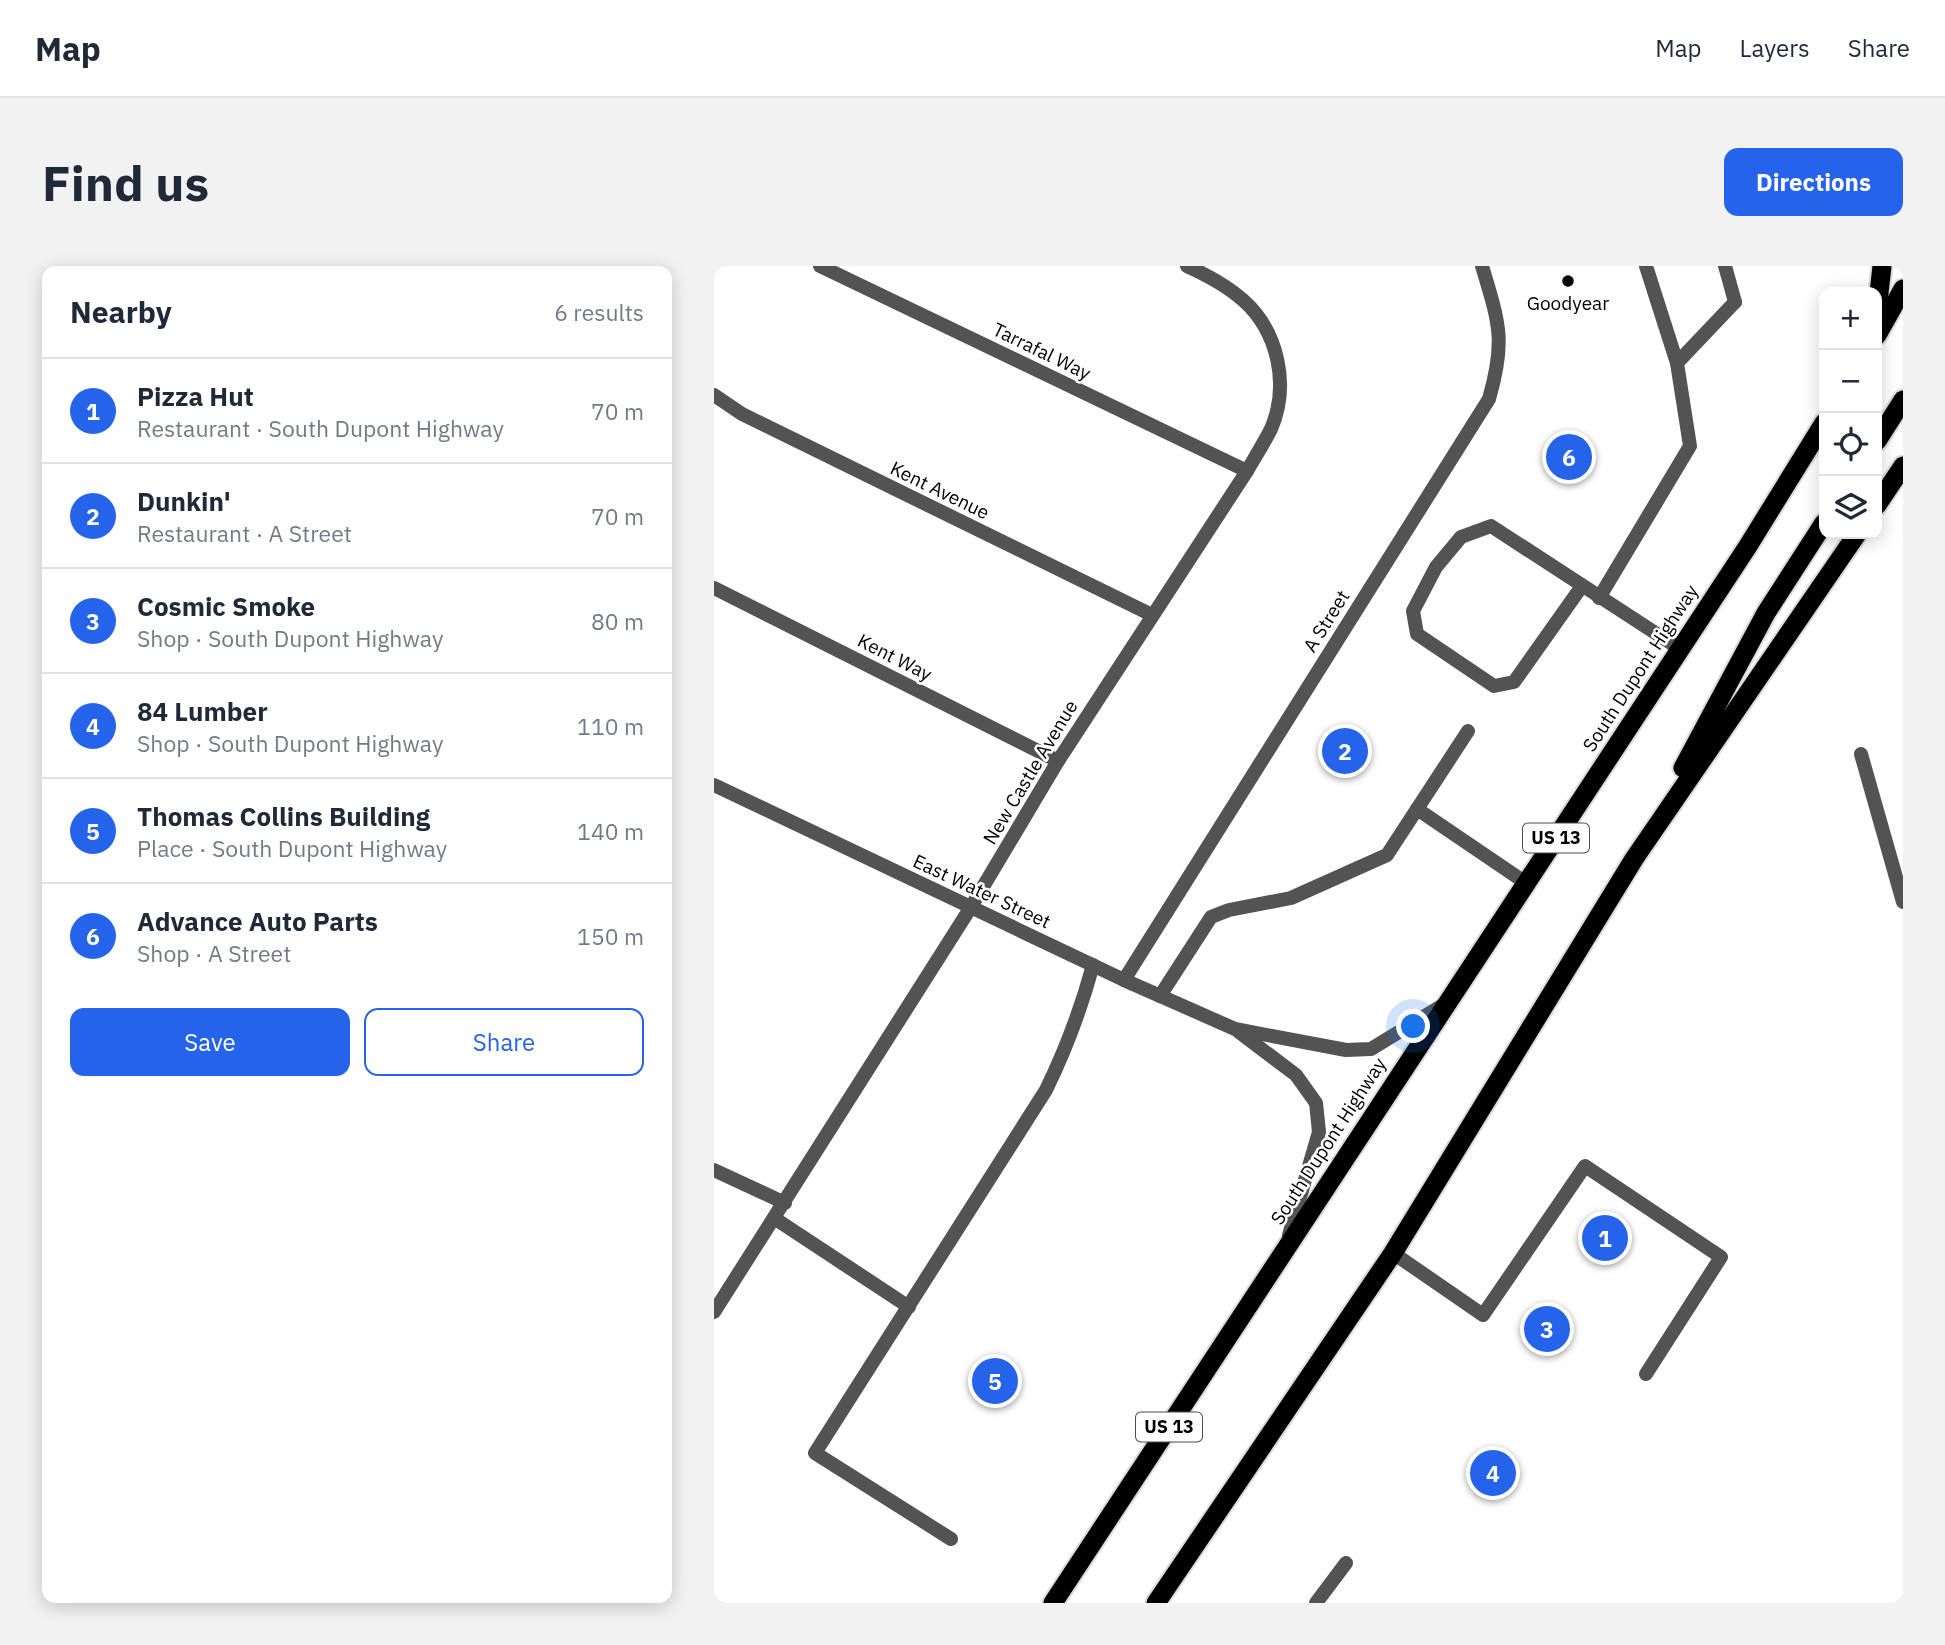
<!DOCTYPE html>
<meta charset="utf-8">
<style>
:root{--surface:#fff;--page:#f2f2f3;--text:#1f2937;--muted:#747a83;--line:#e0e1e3;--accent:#2563eb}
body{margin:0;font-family:"IBM Plex Sans",sans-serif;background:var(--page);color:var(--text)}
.controls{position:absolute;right:21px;top:21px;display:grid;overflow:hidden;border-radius:14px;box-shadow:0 4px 18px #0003}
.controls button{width:63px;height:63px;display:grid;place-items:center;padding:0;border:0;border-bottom:2px solid var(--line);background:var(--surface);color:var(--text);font:35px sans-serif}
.you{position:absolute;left:700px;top:761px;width:24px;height:24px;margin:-18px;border:5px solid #fff;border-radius:50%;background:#1a73e8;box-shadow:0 0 0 10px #1a73e833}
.badge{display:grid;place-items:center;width:46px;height:46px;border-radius:50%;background:var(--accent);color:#fff;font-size:23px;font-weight:700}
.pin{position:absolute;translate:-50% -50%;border:4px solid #fff;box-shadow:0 2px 7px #0006}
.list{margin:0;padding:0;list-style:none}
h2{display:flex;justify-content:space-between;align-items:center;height:91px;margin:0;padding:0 28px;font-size:30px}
h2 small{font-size:23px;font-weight:400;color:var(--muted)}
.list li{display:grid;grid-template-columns:46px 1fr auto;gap:21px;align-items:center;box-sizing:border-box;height:105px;padding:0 28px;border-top:2px solid var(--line)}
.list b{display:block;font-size:26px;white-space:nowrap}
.list p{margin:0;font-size:23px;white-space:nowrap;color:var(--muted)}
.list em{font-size:23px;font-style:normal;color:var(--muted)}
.actions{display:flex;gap:14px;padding:21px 28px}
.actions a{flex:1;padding:16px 0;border:2px solid var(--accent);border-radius:14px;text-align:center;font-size:24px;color:var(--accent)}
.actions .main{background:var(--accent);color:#fff}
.icon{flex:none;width:38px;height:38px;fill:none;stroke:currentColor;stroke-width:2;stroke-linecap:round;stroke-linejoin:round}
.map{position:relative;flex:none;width:1189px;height:1337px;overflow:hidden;border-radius:14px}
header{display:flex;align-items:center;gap:42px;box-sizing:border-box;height:98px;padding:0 35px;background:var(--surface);border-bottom:2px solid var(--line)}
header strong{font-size:33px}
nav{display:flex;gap:38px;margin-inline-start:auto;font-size:24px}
.intro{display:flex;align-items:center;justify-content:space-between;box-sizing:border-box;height:168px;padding:0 42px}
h1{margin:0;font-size:49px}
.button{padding:18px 32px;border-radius:14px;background:var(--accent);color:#fff;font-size:24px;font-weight:700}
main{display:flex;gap:42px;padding:0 42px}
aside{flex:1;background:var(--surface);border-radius:14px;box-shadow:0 4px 18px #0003}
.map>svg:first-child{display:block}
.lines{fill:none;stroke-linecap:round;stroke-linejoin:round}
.trunk-casing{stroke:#dbdbdb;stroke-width:23}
.service{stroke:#535353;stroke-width:14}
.minor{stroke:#535353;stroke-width:14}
.trunk{stroke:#000;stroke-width:19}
.poi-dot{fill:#000;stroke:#fff;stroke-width:2.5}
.labels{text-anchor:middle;stroke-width:5;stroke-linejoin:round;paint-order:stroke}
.shield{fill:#fff;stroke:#4c4c4c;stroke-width:2}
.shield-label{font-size:18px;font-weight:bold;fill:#000}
.poi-label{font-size:19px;fill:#000;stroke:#fff}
.street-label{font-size:19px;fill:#000;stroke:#fff}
</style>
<header>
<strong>Map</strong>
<nav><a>Map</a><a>Layers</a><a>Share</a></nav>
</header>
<div class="intro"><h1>Find us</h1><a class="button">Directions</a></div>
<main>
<aside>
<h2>Nearby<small>6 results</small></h2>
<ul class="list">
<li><span class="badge">1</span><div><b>Pizza Hut</b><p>Restaurant · South Dupont Highway</p></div><em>70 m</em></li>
<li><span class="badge">2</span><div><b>Dunkin'</b><p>Restaurant · A Street</p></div><em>70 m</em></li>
<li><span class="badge">3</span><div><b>Cosmic Smoke</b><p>Shop · South Dupont Highway</p></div><em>80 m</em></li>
<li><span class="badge">4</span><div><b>84 Lumber</b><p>Shop · South Dupont Highway</p></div><em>110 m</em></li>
<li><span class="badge">5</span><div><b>Thomas Collins Building</b><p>Place · South Dupont Highway</p></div><em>140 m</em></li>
<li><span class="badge">6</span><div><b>Advance Auto Parts</b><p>Shop · A Street</p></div><em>150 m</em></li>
</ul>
<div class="actions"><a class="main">Save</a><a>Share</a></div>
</aside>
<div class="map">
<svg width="1189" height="1337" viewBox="0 0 1189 1337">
<rect width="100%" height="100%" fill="#fff"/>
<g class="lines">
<defs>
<g id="trunk">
<polyline points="1163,45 1168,0"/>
<polyline points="1163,69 1189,23"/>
<polyline points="1163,175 1189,134"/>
<polyline points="1163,239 1189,200"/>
<polyline points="969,502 1052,347 1110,257"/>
<polyline points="339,1337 1034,280 1110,157"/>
<polyline points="442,1337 679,987 920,593 1143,268"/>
</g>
</defs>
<use href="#trunk" class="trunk-casing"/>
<g class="service">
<polyline points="932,0 963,97"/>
<polyline points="868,320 800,416 780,420 703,368 699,345 722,301 747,271 777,260 966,383"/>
<polyline points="885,332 976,180 963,97 1021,36"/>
<polyline points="703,543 812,617"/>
<polyline points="446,730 497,651 515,644 577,632 673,589 754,465"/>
<polyline points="60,952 195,1041"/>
<polyline points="679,987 769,1049 871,900 1007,991 932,1108"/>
<path d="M 237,1273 L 101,1187 L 332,824 C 352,783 367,743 379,699"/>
<polyline points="602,1337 632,1297"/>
</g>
<g class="minor">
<polyline points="106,0 533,205"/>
<polyline points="1011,0 1021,36"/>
<polyline points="0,129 28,148 438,349"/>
<polyline points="0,322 344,495"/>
<polyline points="1147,488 1189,636"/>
<polyline points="0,519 410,714 521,763 632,784 657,783 729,739"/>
<path d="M 410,714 L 775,133 C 792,74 785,57 768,0"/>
<polyline points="525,766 582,809 602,837 605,866 575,969"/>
<polyline points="0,904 71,937"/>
<path d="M 0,1046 L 257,641 L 344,495 L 533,205 C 541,191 550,177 557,163 C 576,119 564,65 529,34 C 512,19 493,9 473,0"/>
</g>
<use href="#trunk" class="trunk"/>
</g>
<circle class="poi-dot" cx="854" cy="15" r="7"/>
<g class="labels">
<g class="shield">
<rect x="809" y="557.5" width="66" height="29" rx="5"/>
<rect x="422" y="1146.5" width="66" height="29" rx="5"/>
</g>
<g class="shield-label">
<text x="842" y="578">US 13</text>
<text x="455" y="1167">US 13</text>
</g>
<g class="poi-label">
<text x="854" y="44">Goodyear</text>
</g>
<g class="street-label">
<text transform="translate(328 85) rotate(26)" y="7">Tarrafal Way</text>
<text transform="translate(226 224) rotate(26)" y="7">Kent Avenue</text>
<text transform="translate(612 355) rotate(-58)" y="7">A Street</text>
<text transform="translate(181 391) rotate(27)" y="7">Kent Way</text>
<text transform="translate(926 402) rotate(-57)" y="7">South Dupont Highway</text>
<text transform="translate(316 506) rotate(-59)" y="7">New Castle Avenue</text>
<text transform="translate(268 625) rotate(25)" y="7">East Water Street</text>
<text transform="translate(614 875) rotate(-57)" y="7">South Dupont Highway</text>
</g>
</g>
</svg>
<div class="controls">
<button>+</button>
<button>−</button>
<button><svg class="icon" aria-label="locate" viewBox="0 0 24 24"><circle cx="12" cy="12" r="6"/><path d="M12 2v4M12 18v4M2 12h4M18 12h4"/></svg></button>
<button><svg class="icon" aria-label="layers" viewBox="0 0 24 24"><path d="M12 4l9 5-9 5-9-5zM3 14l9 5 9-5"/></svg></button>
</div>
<div class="you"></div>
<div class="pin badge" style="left:891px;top:972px">1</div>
<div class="pin badge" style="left:631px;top:485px">2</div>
<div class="pin badge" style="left:833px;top:1063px">3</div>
<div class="pin badge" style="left:779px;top:1207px">4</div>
<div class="pin badge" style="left:281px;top:1115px">5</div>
<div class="pin badge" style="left:855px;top:191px">6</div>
</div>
</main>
